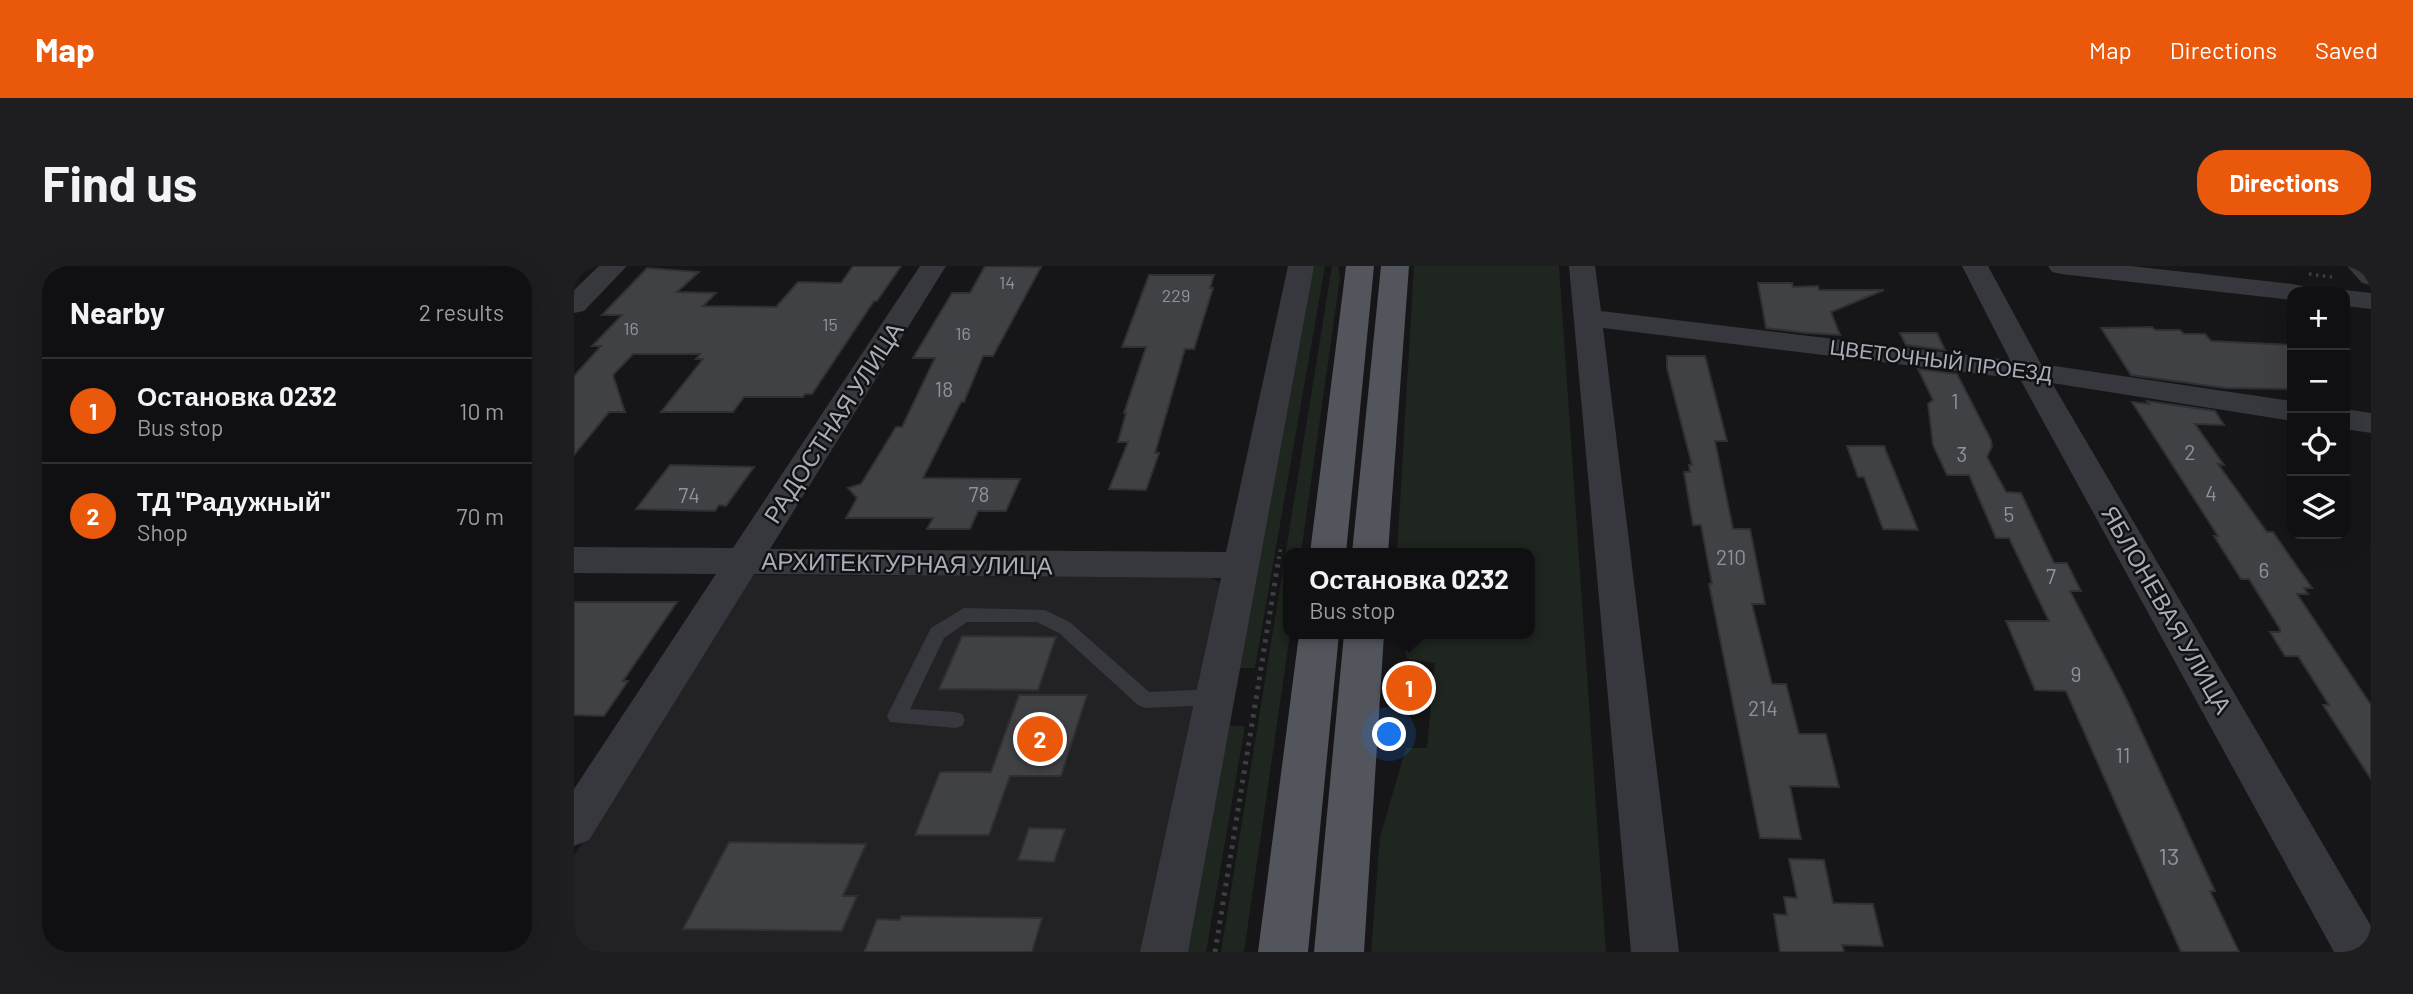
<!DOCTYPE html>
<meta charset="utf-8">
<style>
:root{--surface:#101012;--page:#1e1e20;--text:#f1f3f6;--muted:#9c9d9f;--line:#303032;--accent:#ea580c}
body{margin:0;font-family:Barlow,sans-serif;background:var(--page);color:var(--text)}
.controls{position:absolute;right:21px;top:21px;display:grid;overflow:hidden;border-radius:14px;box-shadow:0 7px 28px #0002}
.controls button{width:63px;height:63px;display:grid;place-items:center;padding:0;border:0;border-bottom:2px solid var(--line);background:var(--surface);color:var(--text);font:35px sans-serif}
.you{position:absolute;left:816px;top:469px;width:24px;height:24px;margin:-18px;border:5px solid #fff;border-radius:50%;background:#1a73e8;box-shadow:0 0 0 10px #1a73e833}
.badge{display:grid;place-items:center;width:46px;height:46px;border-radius:50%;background:var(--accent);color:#fff;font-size:23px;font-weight:700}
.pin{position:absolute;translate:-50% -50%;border:4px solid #fff;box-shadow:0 2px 7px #0006}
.popup{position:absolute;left:709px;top:282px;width:252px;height:91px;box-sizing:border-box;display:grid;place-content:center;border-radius:14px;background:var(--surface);filter:drop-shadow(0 2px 5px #0005);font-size:23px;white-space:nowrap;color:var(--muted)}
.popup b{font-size:26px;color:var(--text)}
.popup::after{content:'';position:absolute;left:50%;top:100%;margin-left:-14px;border:14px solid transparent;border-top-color:var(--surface)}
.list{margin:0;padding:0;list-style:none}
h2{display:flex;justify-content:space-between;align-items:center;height:91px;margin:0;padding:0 28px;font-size:30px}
h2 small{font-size:23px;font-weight:400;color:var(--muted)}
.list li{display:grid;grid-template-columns:46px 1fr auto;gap:21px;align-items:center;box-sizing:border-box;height:105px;padding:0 28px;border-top:2px solid var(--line)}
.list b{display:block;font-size:26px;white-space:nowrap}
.list p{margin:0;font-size:23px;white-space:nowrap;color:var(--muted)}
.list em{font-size:23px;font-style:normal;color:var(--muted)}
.icon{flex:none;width:38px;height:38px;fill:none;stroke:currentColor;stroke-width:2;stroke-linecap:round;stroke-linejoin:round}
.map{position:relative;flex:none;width:1797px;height:686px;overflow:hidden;border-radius:28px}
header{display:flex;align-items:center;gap:42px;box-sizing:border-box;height:98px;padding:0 35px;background:var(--accent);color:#fff}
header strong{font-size:33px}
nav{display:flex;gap:38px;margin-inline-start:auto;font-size:24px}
.intro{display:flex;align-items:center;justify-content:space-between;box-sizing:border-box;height:168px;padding:0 42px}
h1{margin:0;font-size:49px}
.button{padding:18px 32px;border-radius:28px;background:var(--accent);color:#fff;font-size:24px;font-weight:700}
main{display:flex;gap:42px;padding:0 42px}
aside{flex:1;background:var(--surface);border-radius:28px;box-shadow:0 7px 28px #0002}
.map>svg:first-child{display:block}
.built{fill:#222225}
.green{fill:#1e261f}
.building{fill:#404145;stroke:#303034;stroke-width:2}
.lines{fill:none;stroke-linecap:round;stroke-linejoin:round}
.path-far1{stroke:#3d3f44;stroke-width:3.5;stroke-dasharray:2.5 4.5;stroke-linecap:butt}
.path{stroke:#3d3f44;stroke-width:5;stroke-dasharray:3.5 6;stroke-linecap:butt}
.service{fill:#37383d;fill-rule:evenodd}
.minor{fill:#37383d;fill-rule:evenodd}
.primary{fill:#53555c;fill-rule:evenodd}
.labels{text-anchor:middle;stroke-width:5;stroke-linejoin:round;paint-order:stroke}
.far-number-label{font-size:18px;fill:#8e929b}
.far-street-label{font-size:21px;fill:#a8adb8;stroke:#111113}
.number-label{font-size:21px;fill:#8e929b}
.street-label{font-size:24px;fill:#a8adb8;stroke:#111113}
.near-number-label{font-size:24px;fill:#8e929b}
</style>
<header>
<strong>Map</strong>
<nav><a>Map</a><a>Directions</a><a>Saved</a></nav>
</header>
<div class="intro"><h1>Find us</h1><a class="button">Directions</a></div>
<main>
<aside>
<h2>Nearby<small>2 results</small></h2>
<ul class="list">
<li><span class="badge">1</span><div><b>Остановка 0232</b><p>Bus stop</p></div><em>10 m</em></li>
<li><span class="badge">2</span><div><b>ТД &quot;Радужный&quot;</b><p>Shop</p></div><em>70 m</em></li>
</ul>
</aside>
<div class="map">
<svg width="1797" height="686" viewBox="0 0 1797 686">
<rect width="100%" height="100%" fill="#161618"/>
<polygon class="built" points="174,309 635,311 645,316 647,329 568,686 0,686 0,590"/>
<g class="green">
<polygon points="739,0 751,0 681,402 663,402"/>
<polygon points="758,0 764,0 766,12 727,287 714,287 716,368 670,686 647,686"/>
<polygon points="840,0 985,0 1032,686 797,686 806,571 832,482 853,482 861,397 833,393 829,368 956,368 956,287 823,287"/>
<polygon points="652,460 671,460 632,686 608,686"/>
</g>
<g class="building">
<polygon points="279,0 327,0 303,35 300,35 238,128 231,128 229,131 170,131 159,146 87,146 129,93 122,93 126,88 59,88 39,109 51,146 35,146 0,189 0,110 27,80 18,80 48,49 28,49 73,2 125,6 103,26 142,27 129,40 202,41 224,16 267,17"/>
<polygon points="411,0 467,1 419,90 409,90 390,136 387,136 349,212 446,213 432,245 404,245 396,263 353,263 359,252 272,252 283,232 274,222 287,218 322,161 328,161 361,92 339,92 378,27 396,27"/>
<polygon points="575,9 640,9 636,22 639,22 620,83 611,83 581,187 585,187 572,224 535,223 554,176 544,176 552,147 550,147 572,81 548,81"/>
<polygon points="1184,17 1218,17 1219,21 1244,20 1245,24 1310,24 1257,46 1266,69 1233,67 1192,62"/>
<polygon points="1578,61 1581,64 1606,64 1610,68 1631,68 1637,75 1718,79 1718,123 1651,122 1557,109 1527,62"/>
<polygon points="1326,67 1363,67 1371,84 1332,79"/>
<polygon points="1093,90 1131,90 1153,175 1141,175 1159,263 1176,263 1191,338 1178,338 1198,418 1212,418 1225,468 1252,468 1265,521 1216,520 1227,573 1186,572 1135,318 1138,318 1127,259 1119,259 1110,206 1116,206 1115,199 1118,199 1093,102"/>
<polygon points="1344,103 1383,108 1417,174 1418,180 1413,191 1432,226 1447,227 1480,297 1493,297 1507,325 1496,325 1551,430 1641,625 1636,625 1665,686 1607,686 1492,425 1461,424 1432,355 1475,355 1435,272 1422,272 1395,209 1373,209 1359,179 1354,138 1359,134"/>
<polygon points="1573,135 1641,145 1650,159 1621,158 1650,199 1644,198 1693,266 1699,266 1738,322 1730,322 1734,328 1723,328 1797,439 1797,513 1749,439 1755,439 1724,390 1711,390 1696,366 1706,366 1706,363 1675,313 1667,313 1640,270 1644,270 1558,136 1575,138"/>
<polygon points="1273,180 1310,180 1344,264 1309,263 1290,211 1284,211"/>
<polygon points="96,199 180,201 152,240 145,239 141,245 62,243"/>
<polygon points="0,336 103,336 49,415 54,415 30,450 0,449"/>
<polygon points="388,370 482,371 464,424 365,423"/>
<polygon points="445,429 513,429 487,510 436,510 415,569 341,569 366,506 417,506"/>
<polygon points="455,562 491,563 480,596 444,594"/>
<polygon points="155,576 292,578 269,630 283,630 268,665 109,663"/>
<polygon points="1215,593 1250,594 1259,637 1299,638 1309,680 1268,679 1270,686 1206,686 1200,648 1213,649 1210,631 1223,632"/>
<polygon points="327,650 468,652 458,686 290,686 303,653 326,654"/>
</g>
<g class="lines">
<g class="path-far1">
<polyline points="1735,8 1758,11"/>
<polyline points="705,293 707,279"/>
</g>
<polyline class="path" points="641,686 705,291"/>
<polygon class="service" points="390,342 471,344 497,357 575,426 640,423 647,426 649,431 647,436 640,439 571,442 564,439 485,367 463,356 393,356 370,372 336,443 381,446 388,448 391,454 388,460 381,462 316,456 313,450 357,362"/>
<g class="minor">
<polygon points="25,0 53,0 10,45 0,47 0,24"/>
<polygon points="346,0 372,0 196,283 652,286 714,0 740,0 614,686 566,686 647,312 180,308 15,574 0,580 0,523 142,308 0,307 0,281 159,282"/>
<polygon points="995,0 1021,0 1027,45 1436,94 1388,0 1414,0 1467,98 1718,135 1718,155 1478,117 1797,660 1797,686 1760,686 1446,113 1029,62 1105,686 1057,686"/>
<polygon points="1474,0 1557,0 1718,18 1728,20 1731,26 1718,26 1718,34 1487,8 1478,6"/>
<polygon points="1773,0 1797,0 1797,19 1788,17"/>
<polygon points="1771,24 1797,27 1797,43 1771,40 1771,26 1761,26"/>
<polygon points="1771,143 1797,147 1797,167 1771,163"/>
</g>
<g class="primary">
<polygon points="772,0 800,0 772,287 736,287"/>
<polygon points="807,0 835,0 814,287 778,287"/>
<polygon points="725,368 765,368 734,686 684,686"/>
<polygon points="770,368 810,368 790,686 740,686"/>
</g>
</g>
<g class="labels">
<g class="far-number-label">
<text x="433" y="23">14</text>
<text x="602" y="36">229</text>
<text x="256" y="65">15</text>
<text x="57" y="69">16</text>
<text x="389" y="74">16</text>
</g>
<g class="far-street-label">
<text transform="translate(1367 95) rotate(7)" y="7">ЦВЕТОЧНЫЙ ПРОЕЗД</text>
</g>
<g class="number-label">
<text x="370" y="131">18</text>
<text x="1381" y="143">1</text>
<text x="1616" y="194">2</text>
<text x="1388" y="196">3</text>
<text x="1637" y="235">4</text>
<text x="405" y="236">78</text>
<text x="115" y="237">74</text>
<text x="1435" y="256">5</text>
<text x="1157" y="299">210</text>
<text x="1690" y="312">6</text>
<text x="1477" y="318">7</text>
<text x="1502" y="416">9</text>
<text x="1189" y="450">214</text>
<text x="1549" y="497">11</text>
</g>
<g class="street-label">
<text transform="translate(260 157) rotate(-57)" y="8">РАДОСТНАЯ УЛИЦА</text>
<text transform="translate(333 298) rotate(1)" y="8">АРХИТЕКТУРНАЯ УЛИЦА</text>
<text transform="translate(1592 344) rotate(60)" y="8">ЯБЛОНЕВАЯ УЛИЦА</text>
</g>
<g class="near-number-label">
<text x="1595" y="599">13</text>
</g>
</g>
</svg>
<div class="controls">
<button>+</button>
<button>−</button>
<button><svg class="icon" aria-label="locate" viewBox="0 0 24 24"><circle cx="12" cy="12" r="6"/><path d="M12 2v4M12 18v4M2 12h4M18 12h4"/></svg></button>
<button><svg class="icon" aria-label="layers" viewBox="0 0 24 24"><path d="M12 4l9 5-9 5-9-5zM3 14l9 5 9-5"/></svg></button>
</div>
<div class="you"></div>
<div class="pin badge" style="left:835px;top:422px">1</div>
<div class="popup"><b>Остановка 0232</b>Bus stop</div>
<div class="pin badge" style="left:466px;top:473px">2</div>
</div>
</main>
